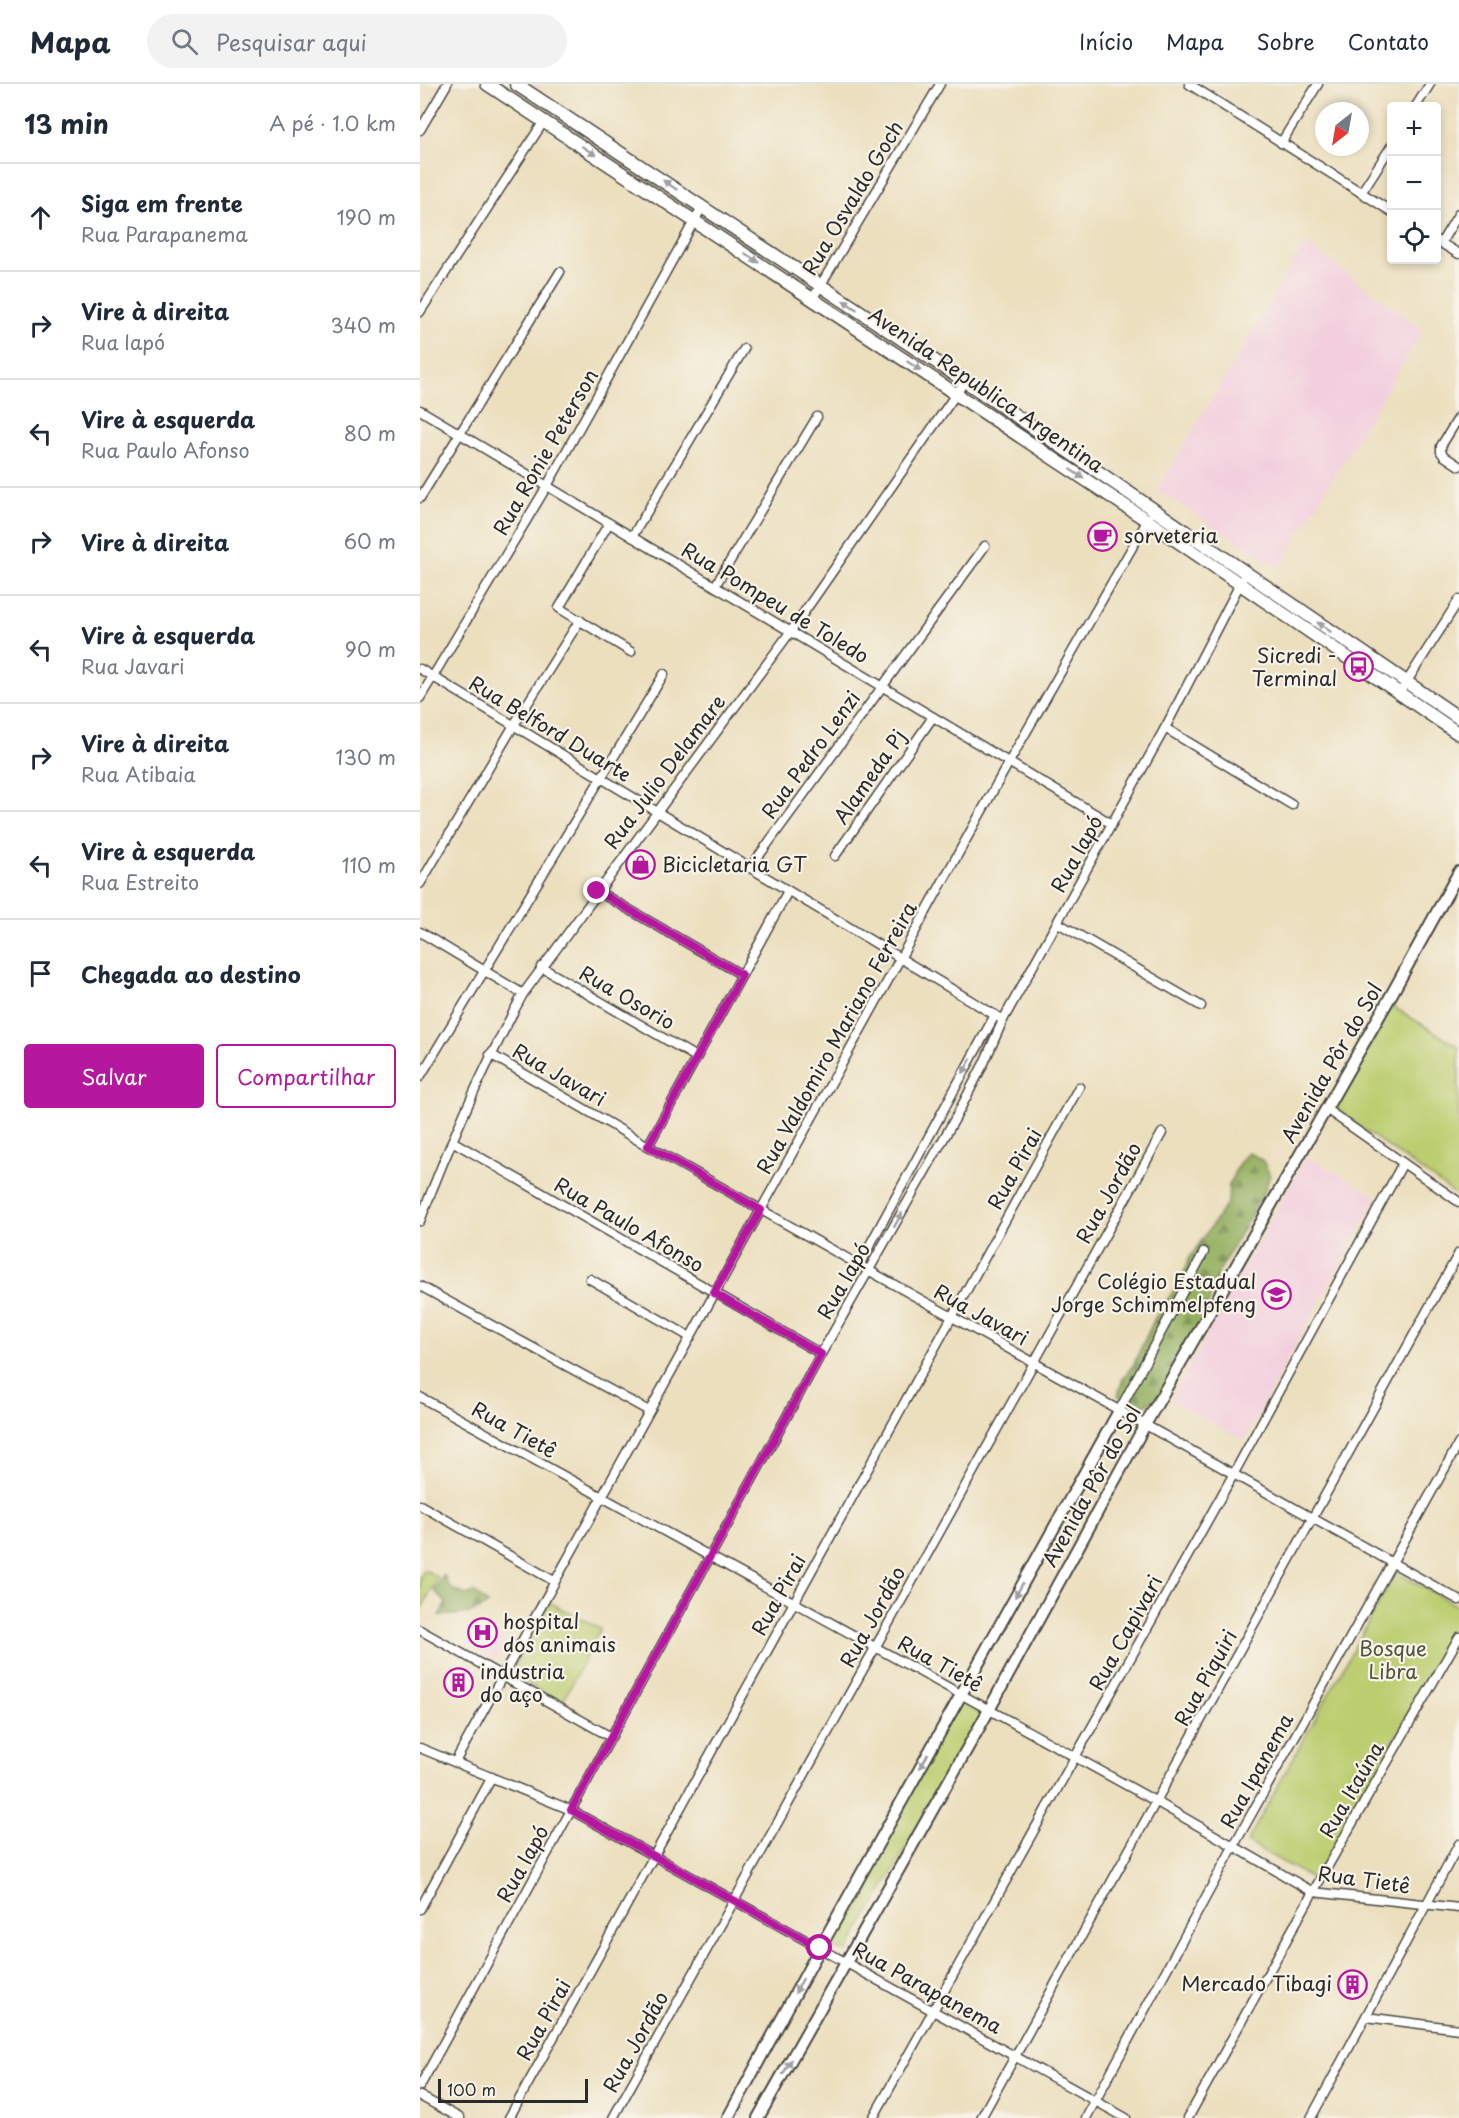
<!DOCTYPE html>
<html lang="pt">
<meta charset="utf-8">
<style>
:root{--surface:#fff;--page:#f2f2f3;--text:#1f2937;--muted:#747a83;--line:#e0e1e3;--accent:#b5179e}
body{margin:0;font-family:"Playpen Sans",sans-serif;background:var(--page);color:var(--text)}
.controls{position:absolute;right:18px;top:18px;display:grid;overflow:hidden;border-radius:6px;box-shadow:0 3px 9px #0003}
.controls button{width:54px;height:54px;display:grid;place-items:center;padding:0;border:0;border-bottom:2px solid var(--line);background:var(--surface);color:var(--text);font:30px sans-serif}
.compass{position:absolute;left:895px;top:18px;width:54px;height:54px;border-radius:50%;background:var(--surface);box-shadow:0 3px 9px #0003;rotate:211deg}
.scale{position:absolute;left:18px;bottom:15px;width:150px;box-sizing:border-box;padding-left:6px;border:3px solid #2b2b2b;border-top:0;font-size:16px;line-height:21px;white-space:nowrap;color:#2b2b2b;-webkit-text-stroke:4px #f7f3e8;paint-order:stroke}
.stop{position:absolute;width:18px;height:18px;margin:-14px;border:4px solid #b5179e;border-radius:50%;background:#fff}
.stop.end{background:#b5179e;border-color:#fff;box-shadow:0 2px 6px #0008}
.list{margin:0;padding:0;list-style:none}
h2{display:flex;justify-content:space-between;align-items:center;height:78px;margin:0;padding:0 24px;font-size:26px}
h2 small{font-size:20px;font-weight:400;color:var(--muted)}
.list li{display:grid;grid-template-columns:39px 1fr auto;gap:18px;align-items:center;box-sizing:border-box;height:108px;padding:0 24px;border-top:2px solid var(--line)}
.list b{display:block;font-size:22px;white-space:nowrap}
.list p{margin:0;font-size:20px;white-space:nowrap;color:var(--muted)}
.list em{font-size:20px;font-style:normal;color:var(--muted)}
.actions{display:flex;gap:12px;padding:18px 24px}
.actions a{flex:1;padding:14px 0;border:2px solid var(--accent);border-radius:6px;text-align:center;font-size:21px;color:var(--accent)}
.actions .main{background:var(--accent);color:#fff}
.icon{flex:none;width:33px;height:33px;fill:none;stroke:currentColor;stroke-width:2;stroke-linecap:round;stroke-linejoin:round}
.map{position:relative;flex:none;width:1039px;height:2034px;overflow:hidden}
header{display:flex;align-items:center;gap:36px;box-sizing:border-box;height:84px;padding:0 30px;background:var(--surface);border-bottom:2px solid var(--line)}
header strong{font-size:28px}
nav{display:flex;gap:33px;margin-inline-start:auto;font-size:21px}
.search{width:420px;height:54px;background:var(--page);display:flex;align-items:center;gap:15px;box-sizing:border-box;padding:0 21px;border-radius:33px;color:var(--muted);font-size:22px}
main{display:flex}
aside{flex:1;background:var(--surface)}
.map>svg:first-child{display:block}
.built{fill:#f3cfde}
.forest{fill:url(#forest-firs);stroke:#606e46;stroke-width:1.5}
.park{fill:#bccd6f;stroke:#747c4d;stroke-width:1.5}
.lines{fill:none;stroke-linecap:round;stroke-linejoin:round}
.minor-casing{stroke:#484641;stroke-width:11}
.tertiary-casing{stroke:#484641;stroke-width:14}
.secondary-casing{stroke:#484641;stroke-width:15}
.minor{stroke:#fff;stroke-width:8}
.tertiary{stroke:#fff;stroke-width:10}
.secondary{stroke:#fff;stroke-width:12}
.oneway{fill:#a0a0a0}
.route{stroke:#b5179e;stroke-width:8}
.labels{text-anchor:middle;stroke-width:4.5;stroke-linejoin:round;paint-order:stroke}
.street-label{font-size:20px;fill:#2b2b2b;stroke:#f7f3e8}
.poi-label{font-size:20px;fill:#2b2b2b;stroke:#f7f3e8;text-anchor:start}
.park-label{font-size:20px;fill:#4f543c;stroke:#f7f3e8}
</style>
<header>
<strong>Mapa</strong>
<div class="search"><svg class="icon" aria-label="search" viewBox="0 0 24 24"><circle cx="10" cy="10" r="6"/><path d="M15 15l6 6"/></svg>Pesquisar aqui</div>
<nav><a>Início</a><a>Mapa</a><a>Sobre</a><a>Contato</a></nav>
</header>
<main>
<aside>
<h2>13 min<small>A pé · 1.0 km</small></h2>
<ul class="list">
<li><svg class="icon" aria-label="ahead" viewBox="0 0 24 24"><path d="M12 20V5M6 11l6-6 6 6"/></svg><div><b>Siga em frente</b><p>Rua Parapanema</p></div><em>190 m</em></li>
<li><svg class="icon" aria-label="right" viewBox="0 0 24 24"><path d="M7 20v-9h11M14 6l5 5-5 5"/></svg><div><b>Vire à direita</b><p>Rua Iapó</p></div><em>340 m</em></li>
<li><svg class="icon" aria-label="left" viewBox="0 0 24 24"><path d="M17 20v-9H6M10 6l-5 5 5 5"/></svg><div><b>Vire à esquerda</b><p>Rua Paulo Afonso</p></div><em>80 m</em></li>
<li><svg class="icon" aria-label="right" viewBox="0 0 24 24"><path d="M7 20v-9h11M14 6l5 5-5 5"/></svg><div><b>Vire à direita</b></div><em>60 m</em></li>
<li><svg class="icon" aria-label="left" viewBox="0 0 24 24"><path d="M17 20v-9H6M10 6l-5 5 5 5"/></svg><div><b>Vire à esquerda</b><p>Rua Javari</p></div><em>90 m</em></li>
<li><svg class="icon" aria-label="right" viewBox="0 0 24 24"><path d="M7 20v-9h11M14 6l5 5-5 5"/></svg><div><b>Vire à direita</b><p>Rua Atibaia</p></div><em>130 m</em></li>
<li><svg class="icon" aria-label="left" viewBox="0 0 24 24"><path d="M17 20v-9H6M10 6l-5 5 5 5"/></svg><div><b>Vire à esquerda</b><p>Rua Estreito</p></div><em>110 m</em></li>
<li><svg class="icon" aria-label="arrive" viewBox="0 0 24 24"><path d="M6 21V4h12l-3 4 3 4H6"/></svg><div><b>Chegada ao destino</b></div></li>
</ul>
<div class="actions"><a class="main">Salvar</a><a>Compartilhar</a></div>
</aside>
<div class="map">
<svg width="1039" height="2034" viewBox="0 0 1039 2034">
<defs>
<pattern id="forest-firs" width="22" height="20" patternUnits="userSpaceOnUse" patternTransform="scale(1.5)"><rect width="22" height="20" fill="#95b062"/><path d="M5 1l3.5 6h-7zM16 11l3.5 6h-7z" fill="#7a8f51"/></pattern>
</defs>
<rect width="100%" height="100%" fill="#f7f3e8"/>
<filter id="ink" filterUnits="userSpaceOnUse"><feTurbulence type="fractalNoise" baseFrequency=".0167" numOctaves="2"/><feDisplacementMap in="SourceGraphic" scale="12" xChannelSelector="R" yChannelSelector="G"/><feConvolveMatrix kernelMatrix="1 2 1 2 8 2 1 2 1" color-interpolation-filters="sRGB"/></filter>
<filter id="wash" filterUnits="userSpaceOnUse"><feTurbulence type="fractalNoise" baseFrequency=".008" numOctaves="4" result="noise"/><feDisplacementMap in="SourceGraphic" scale="24" xChannelSelector="R" yChannelSelector="G"/><feGaussianBlur stdDeviation="1.35" result="paint"/><feColorMatrix in="noise" values="0 0 0 0 0 0 0 0 0 0 0 0 0 0 0 0 0 1.4 0 .05"/><feComposite in="paint" operator="in"/></filter>
<g filter="url(#wash)">
<rect width="100%" height="100%" fill="#ecdfbe"/>
<g class="built">
<polygon points="885,159 1003,246 859,484 737,406"/>
<polygon points="887,1072 957,1113 824,1356 750,1317"/>
<polygon points="56,1540 86,1558 77,1576 48,1561"/>
</g>
<g class="forest">
<polygon points="828,1068 843,1077 850,1091 845,1106 797,1191 783,1240 743,1312 727,1320 711,1323 698,1311 703,1294 713,1281 735,1234 763,1193 768,1176 808,1118 809,1101 818,1081"/>
<path d="M 24,1491 L 30,1504 L 46,1511 L 54,1508 L 68,1520 C 54,1532 36,1530 19,1532 L 26,1519 L 14,1506 Z"/>
</g>
<g class="park">
<polygon points="972,922 1039,963 1039,1113 915,1025"/>
<polygon points="4,1486 18,1493 0,1528 0,1493"/>
<polygon points="976,1488 1039,1523 1039,1538 896,1797 827,1758"/>
<polygon points="129,1518 180,1545 142,1619 90,1590"/>
<polygon points="538,1616 562,1631 427,1868 410,1864 421,1836"/>
</g>
</g>
<g filter="url(#ink)">
<g class="lines">
<defs>
<g id="minor">
<polyline points="769,0 972,128"/>
<polyline points="996,22 1010,0"/>
<polyline points="0,46 27,0"/>
<polyline points="861,59 898,0"/>
<polyline points="941,109 972,61"/>
<polyline points="1016,156 1039,170"/>
<polyline points="1021,159 1039,129"/>
<polyline points="393,214 520,0"/>
<polyline points="0,228 124,37"/>
<polyline points="0,326 692,740"/>
<polyline points="1039,333 1021,362 1021,368 1024,372 1039,382"/>
<polyline points="0,414 140,188"/>
<polyline points="189,439 139,524 211,568"/>
<polyline points="212,453 324,265"/>
<polyline points="295,502 397,333"/>
<polyline points="0,585 583,936"/>
<polyline points="984,602 1039,516"/>
<polyline points="0,614 127,402 282,123"/>
<polyline points="745,644 872,721"/>
<polyline points="415,772 513,633"/>
<polyline points="330,784 565,462"/>
<polyline points="0,800 94,641 160,536"/>
<polyline points="177,807 322,891"/>
<polyline points="638,839 781,922"/>
<polyline points="0,848 103,910"/>
<polyline points="121,883 276,973"/>
<polyline points="70,970 228,1062 439,1181 1039,1516"/>
<polyline points="0,993 244,590"/>
<polyline points="906,1025 1039,1118"/>
<polyline points="32,1057 401,1270"/>
<polyline points="228,1062 368,807"/>
<path d="M 0,1137 C 30,1058 63,984 103,910 L 371,547 L 545,297"/>
<polyline points="439,1181 575,931"/>
<polyline points="170,1195 270,1253"/>
<polyline points="0,1202 229,1327"/>
<polyline points="0,1313 737,1718 893,1808 1039,1824"/>
<polyline points="699,1327 784,1168"/>
<polyline points="0,1421 134,1497"/>
<polyline points="0,1546 191,1653"/>
<polyline points="0,1664 151,1726 706,2034"/>
<polyline points="35,1678 589,678 729,434"/>
<polyline points="0,1825 72,1693"/>
<polyline points="946,1933 1039,1945"/>
<polyline points="0,2002 401,1270 536,1033 564,979 583,936 745,644 822,496"/>
<polyline points="0,2012 40,2034"/>
<polyline points="89,2034 659,1003"/>
<polyline points="193,2034 742,1049"/>
<polyline points="453,2034 813,1391 983,1079"/>
<polyline points="561,2034 1039,1169"/>
<polyline points="666,2034 813,1763 1039,1359"/>
<polyline points="768,2034 893,1808 1039,1553"/>
<polyline points="891,2034 1039,1760"/>
</g>
<g id="tertiary">
<polyline points="308,2034 400,1864 699,1327"/>
<polyline points="338,2034 569,1626 725,1341 969,915 1039,788"/>
</g>
<g id="secondary">
<polyline points="67,0 728,437 1039,650"/>
<polyline points="96,0 545,297 1039,634"/>
</g>
</defs>
<use href="#minor" class="minor-casing"/>
<use href="#tertiary" class="tertiary-casing"/>
<use href="#secondary" class="secondary-casing"/>
<use href="#minor" class="minor"/>
<use href="#tertiary" class="tertiary"/>
<use href="#secondary" class="secondary"/>
</g>
<defs><path id="oneway-solid" d="M-6-.8H1V-3.2L6.5 0L1 3.2V.8H-6Z" transform="scale(1.5)"/></defs>
<g class="oneway">
<use href="#oneway-solid" transform="translate(169 67) rotate(33)"/>
<use href="#oneway-solid" transform="translate(250 101) rotate(-146)"/>
<use href="#oneway-solid" transform="translate(332 174) rotate(34)"/>
<use href="#oneway-solid" transform="translate(430 221) rotate(-147)"/>
<use href="#oneway-solid" transform="translate(494 282) rotate(33)"/>
<use href="#oneway-solid" transform="translate(657 390) rotate(34)"/>
<use href="#oneway-solid" transform="translate(904 543) rotate(-145)"/>
<use href="#oneway-solid" transform="translate(547 982) rotate(119)"/>
<use href="#oneway-solid" transform="translate(478 1136) rotate(-61)"/>
<use href="#oneway-solid" transform="translate(599 1506) rotate(119)"/>
<use href="#oneway-solid" transform="translate(504 1677) rotate(119)"/>
<use href="#oneway-solid" transform="translate(379 1902) rotate(118)"/>
<use href="#oneway-solid" transform="translate(367 1983) rotate(-60)"/>
</g>
</g>
<g class="lines" filter="url(#ink)">
<polyline class="route" points="177,807 322,891 228,1062 341,1126 294,1209 401,1270 151,1726 400,1864"/>
</g>
<defs>
<symbol id="cafe-ring" viewBox="-11 -11 22 22"><circle r="9.5" fill="#f7f3e8" stroke="#b5179e" stroke-width="1.5"/><path d="M-5.5-4.5H6V0H3Q3 3.5 0 3.5H-2.5Q-5.5 3.5-5.5 0ZM3-3.2v2h1.7v-2ZM-6 4.5H4V6H-6Z" fill="#b5179e"/></symbol>
<symbol id="bus-ring" viewBox="-11 -11 22 22"><circle r="9.5" fill="#f7f3e8" stroke="#b5179e" stroke-width="1.5"/><path d="M-5-6H5V4H4V6H2V4H-2V6H-4V4H-5ZM-3.5-4V0h7V-4ZM-3.5 1.2v1.5H-2V1.2ZM2 1.2v1.5H3.5V1.2Z" fill="#b5179e"/></symbol>
<symbol id="shop-ring" viewBox="-11 -11 22 22"><circle r="9.5" fill="#f7f3e8" stroke="#b5179e" stroke-width="1.5"/><path d="M-5-2.5h2.3a2.7 3.5 0 0 1 5.4 0H5L5.5 6h-11ZM-1.5-2.5h3a1.5 2.3 0 0 0-3 0Z" fill="#b5179e"/></symbol>
<symbol id="school-ring" viewBox="-11 -11 22 22"><circle r="9.5" fill="#f7f3e8" stroke="#b5179e" stroke-width="1.5"/><path d="M0-5L7-2L0 1L-7-2ZM-4 1L0 2.5L4 1V4Q0 6-4 4Z" fill="#b5179e"/></symbol>
<symbol id="hospital-ring" viewBox="-11 -11 22 22"><circle r="9.5" fill="#f7f3e8" stroke="#b5179e" stroke-width="1.5"/><path d="M-5-5h3v3.5h4V-5h3V5h-3V1.5h-4V5h-3Z" fill="#b5179e"/></symbol>
<symbol id="building-ring" viewBox="-11 -11 22 22"><circle r="9.5" fill="#f7f3e8" stroke="#b5179e" stroke-width="1.5"/><path d="M-4-6H4V6H1V3H-1V6H-4ZM-2.5-4.3h1.7v1.8h-1.7ZM.8-4.3h1.7v1.8H.8ZM-2.5-1h1.7V.8h-1.7ZM.8-1h1.7V.8H.8Z" fill="#b5179e"/></symbol>
</defs>
<g fill-rule="evenodd">
<use href="#cafe-ring" x="666" y="436" width="33" height="33"/>
<use href="#bus-ring" x="922" y="566" width="33" height="33"/>
<use href="#shop-ring" x="204" y="764" width="33" height="33"/>
<use href="#school-ring" x="840" y="1194" width="33" height="33"/>
<use href="#hospital-ring" x="46" y="1532" width="33" height="33"/>
<use href="#building-ring" x="22" y="1582" width="33" height="33"/>
<use href="#building-ring" x="916" y="1884" width="33" height="33"/>
</g>
<g class="labels">
<g class="street-label">
<text transform="translate(433 114) rotate(-59)" y="7">Rua Osvaldo Goch</text>
<text transform="translate(566 306) rotate(34)" y="7">Avenida Republica Argentina</text>
<text transform="translate(126 368) rotate(-60)" y="7">Rua Ronie Peterson</text>
<text transform="translate(355 519) rotate(31)" y="7">Rua Pompeu de Toledo</text>
<text transform="translate(130 645) rotate(31)" y="7">Rua Belford Duarte</text>
<text transform="translate(391 671) rotate(-54)" y="7">Rua Pedro Lenzi</text>
<text transform="translate(245 688) rotate(-53)" y="7">Rua Julio Delamare</text>
<text transform="translate(450 693) rotate(-55)" y="7">Alameda Pj</text>
<text transform="translate(657 770) rotate(-61)" y="7">Rua Iapó</text>
<text transform="translate(207 914) rotate(30)" y="7">Rua Osorio</text>
<text transform="translate(417 954) rotate(-61)" y="7">Rua Valdomiro Mariano Ferreira</text>
<text transform="translate(912 979) rotate(-60)" y="7">Avenida Pôr do Sol</text>
<text transform="translate(139 991) rotate(30)" y="7">Rua Javari</text>
<text transform="translate(595 1085) rotate(-61)" y="7">Rua Pirai</text>
<text transform="translate(689 1109) rotate(-61)" y="7">Rua Jordão</text>
<text transform="translate(209 1141) rotate(30)" y="7">Rua Paulo Afonso</text>
<text transform="translate(424 1197) rotate(-60)" y="7">Rua Iapó</text>
<text transform="translate(561 1231) rotate(29)" y="7">Rua Javari</text>
<text transform="translate(94 1346) rotate(29)" y="7">Rua Tietê</text>
<text transform="translate(672 1402) rotate(-61)" y="7">Avenida Pôr do Sol</text>
<text transform="translate(359 1511) rotate(-61)" y="7">Rua Pirai</text>
<text transform="translate(453 1533) rotate(-61)" y="7">Rua Jordão</text>
<text transform="translate(706 1549) rotate(-61)" y="7">Rua Capivari</text>
<text transform="translate(520 1580) rotate(29)" y="7">Rua Tietê</text>
<text transform="translate(786 1594) rotate(-61)" y="7">Rua Piquiri</text>
<text transform="translate(837 1687) rotate(-61)" y="7">Rua Ipanema</text>
<text transform="translate(932 1706) rotate(-60)" y="7">Rua Itaúna</text>
<text transform="translate(103 1780) rotate(-61)" y="7">Rua Iapó</text>
<text transform="translate(944 1796) rotate(8)" y="7">Rua Tietê</text>
<text transform="translate(507 1904) rotate(29)" y="7">Rua Parapanema</text>
<text transform="translate(124 1936) rotate(-61)" y="7">Rua Pirai</text>
<text transform="translate(216 1958) rotate(-61)" y="7">Rua Jordão</text>
</g>
<g class="poi-label">
<text x="704" y="459">sorveteria</text>
<text x="917" y="579" text-anchor="end">Sicredi -<tspan x="917" dy="23">Terminal</tspan></text>
<text x="242" y="788">Bicicletaria GT</text>
<text x="836" y="1205" text-anchor="end">Colégio Estadual<tspan x="836" dy="23">Jorge Schimmelpfeng</tspan></text>
<text x="83" y="1545">hospital<tspan x="83" dy="23">dos animais</tspan></text>
<text x="60" y="1595">industria<tspan x="60" dy="23">do aço</tspan></text>
<text x="912" y="1907" text-anchor="end">Mercado Tibagi</text>
</g>
<g class="park-label">
<text x="973" y="1572">Bosque<tspan x="973" dy="23">Libra</tspan></text>
</g>
</g>
</svg>
<div class="controls">
<button>+</button>
<button>−</button>
<button><svg class="icon" aria-label="locate" viewBox="0 0 24 24"><circle cx="12" cy="12" r="6"/><path d="M12 2v4M12 18v4M2 12h4M18 12h4"/></svg></button>
</div>
<svg class="compass" viewBox="-18 -18 36 36"><path d="M0-13l5 13h-10z" fill="#e53935"/><path d="M0 13l5-13h-10z" fill="#747a83"/></svg>
<div class="scale">100 m</div>
<div class="stop" style="left:400px;top:1864px"></div>
<div class="stop end" style="left:177px;top:807px"></div>
</div>
</main>
